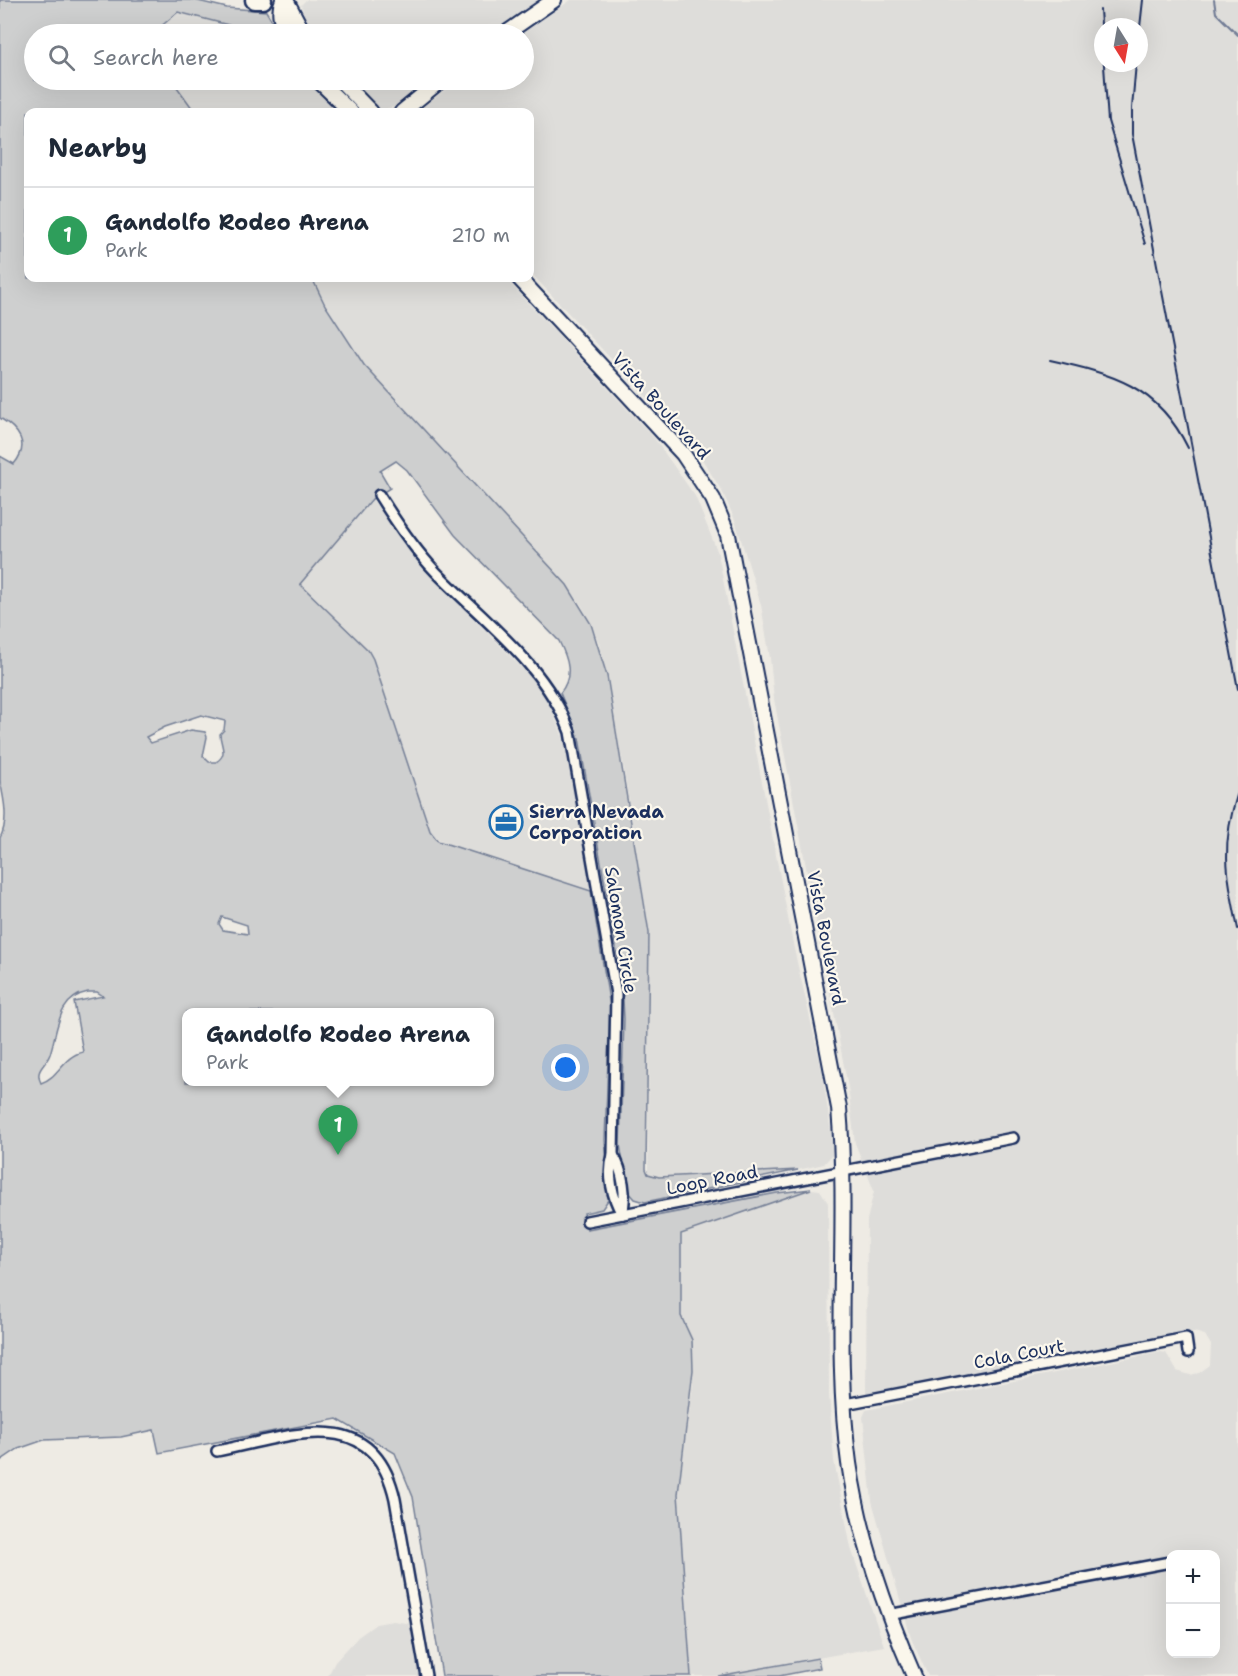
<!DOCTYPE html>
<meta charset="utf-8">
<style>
:root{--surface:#fff;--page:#f6f6f7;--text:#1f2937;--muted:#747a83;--line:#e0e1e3;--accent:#1f6fb2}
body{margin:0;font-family:"Shantell Sans",sans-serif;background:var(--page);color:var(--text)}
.controls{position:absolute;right:18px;bottom:18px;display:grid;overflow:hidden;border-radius:12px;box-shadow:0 6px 24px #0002}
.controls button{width:54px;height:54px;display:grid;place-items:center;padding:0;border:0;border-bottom:2px solid var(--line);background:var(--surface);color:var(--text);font:30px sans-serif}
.compass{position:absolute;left:1094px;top:18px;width:54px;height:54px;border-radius:50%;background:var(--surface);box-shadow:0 6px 24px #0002;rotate:169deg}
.you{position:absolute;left:566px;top:1068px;width:21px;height:21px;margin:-15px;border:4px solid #fff;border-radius:50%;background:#1a73e8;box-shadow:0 0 0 9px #1a73e833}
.badge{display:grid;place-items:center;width:39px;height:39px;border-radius:50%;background:var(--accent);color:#fff;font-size:20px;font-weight:700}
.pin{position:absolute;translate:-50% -50px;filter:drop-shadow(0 2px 3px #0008)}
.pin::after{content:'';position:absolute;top:32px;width:21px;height:18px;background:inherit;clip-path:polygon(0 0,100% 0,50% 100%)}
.popup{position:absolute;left:182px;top:1008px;width:312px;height:78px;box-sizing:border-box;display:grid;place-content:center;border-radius:12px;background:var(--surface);filter:drop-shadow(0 2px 4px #0005);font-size:20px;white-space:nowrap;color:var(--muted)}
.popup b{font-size:22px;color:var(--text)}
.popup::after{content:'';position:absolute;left:50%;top:100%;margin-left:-12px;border:12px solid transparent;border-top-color:var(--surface)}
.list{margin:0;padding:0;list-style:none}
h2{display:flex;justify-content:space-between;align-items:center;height:78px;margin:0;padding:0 24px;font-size:26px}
h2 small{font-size:20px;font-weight:400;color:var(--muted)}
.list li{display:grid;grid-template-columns:39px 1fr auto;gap:18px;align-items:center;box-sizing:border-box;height:96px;padding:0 24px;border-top:2px solid var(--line)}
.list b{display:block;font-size:22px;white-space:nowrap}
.list p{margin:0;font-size:20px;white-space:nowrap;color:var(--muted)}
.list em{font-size:20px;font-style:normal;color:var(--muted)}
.icon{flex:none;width:33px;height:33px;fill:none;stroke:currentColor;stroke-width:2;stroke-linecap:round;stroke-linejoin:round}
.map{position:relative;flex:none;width:1238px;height:1676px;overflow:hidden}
.search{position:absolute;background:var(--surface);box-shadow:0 6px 24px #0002;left:24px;top:24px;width:510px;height:66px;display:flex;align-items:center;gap:15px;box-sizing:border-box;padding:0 21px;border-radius:33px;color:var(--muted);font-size:22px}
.panel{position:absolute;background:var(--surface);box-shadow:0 6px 24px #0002;left:24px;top:108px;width:510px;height:174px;border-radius:12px}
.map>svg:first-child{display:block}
.built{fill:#deddda;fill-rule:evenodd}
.green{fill:#cecfcf;stroke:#747f96;stroke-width:1.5;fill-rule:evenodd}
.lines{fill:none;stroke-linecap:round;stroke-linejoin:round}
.stream{stroke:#6d7892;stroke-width:2}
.street-casing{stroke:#1b2f5e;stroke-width:14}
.secondary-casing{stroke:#1b2f5e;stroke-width:18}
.highway-casing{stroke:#1b2f5e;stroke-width:21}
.street{stroke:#fbf7ec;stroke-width:9}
.secondary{stroke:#fbf7ec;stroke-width:14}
.highway{stroke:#fbf7ec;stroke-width:16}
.rail{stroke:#1b2f5e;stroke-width:2}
.labels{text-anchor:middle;stroke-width:4.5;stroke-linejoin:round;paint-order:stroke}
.street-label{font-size:18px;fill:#1b2f5e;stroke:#fbf7ec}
.poi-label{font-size:18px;font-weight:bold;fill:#1b2f5e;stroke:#fbf7ec;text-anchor:start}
</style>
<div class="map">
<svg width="1238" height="1676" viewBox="0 0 1238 1676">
<rect width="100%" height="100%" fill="#eeebe4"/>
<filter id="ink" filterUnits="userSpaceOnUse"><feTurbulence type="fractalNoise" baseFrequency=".0167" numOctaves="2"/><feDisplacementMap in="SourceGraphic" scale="12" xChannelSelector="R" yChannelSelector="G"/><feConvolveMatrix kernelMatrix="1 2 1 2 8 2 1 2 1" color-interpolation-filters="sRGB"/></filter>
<g filter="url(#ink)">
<g class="built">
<polygon points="306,0 538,0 490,34 311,34 301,5"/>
<path d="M 571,0 L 1238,0 L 1238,1676 L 928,1676 L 911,1638 L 872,1501 L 863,1417 L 866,1410 L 1161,1352 L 1166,1353 L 1177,1371 L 1190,1375 L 1199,1373 L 1210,1365 L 1211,1345 L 1205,1335 L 1194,1332 L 866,1395 L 867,1220 L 874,1191 L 855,1143 L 848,1087 L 774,699 L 770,658 L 761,605 L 735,520 L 723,493 L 697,451 L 530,272 L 530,112 L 417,112 L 458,80 L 524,80 L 522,34 ZM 1103,27 L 1139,27 L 1139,63 L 1103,63 ZM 1170,1554 L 1216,1554 L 1216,1654 L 1170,1654 Z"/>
<polygon points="178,12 240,28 248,34 152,34"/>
<polygon points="172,80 308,80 339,112 195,112"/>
<polygon points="348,80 426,80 393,107 384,110 375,107"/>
<polygon points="312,278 505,278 654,438 695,496 718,553 794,949 822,1070 833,1146 832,1155 824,1164 798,1170 659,1177 648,1174 649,933 624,770 599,643 582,606 567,585 364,365 325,305"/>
<polygon points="372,499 420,564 531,677 549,703 565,742 591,891 445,845 430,831 373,659 368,650 300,584"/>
<polygon points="811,1189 820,1190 828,1203 829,1394 834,1461 851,1548 884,1646 718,1676 691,1676 678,1494 693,1383 692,1340 681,1316 681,1234"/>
<polygon points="393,1621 412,1624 422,1676 328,1676 335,1662 358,1637 376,1624"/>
</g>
<g class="green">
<path d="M 0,0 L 194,0 L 227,8 L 266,11 L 280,34 L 248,34 L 240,28 L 178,12 L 152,34 L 34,34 L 34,80 L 172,80 L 195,112 L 28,112 L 28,278 L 312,278 L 325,305 L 364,365 L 567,585 L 591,624 L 607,676 L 649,933 L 646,1169 L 648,1174 L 659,1177 L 798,1170 L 645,1202 L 635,1199 L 628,1191 L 620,1145 L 624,1019 L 622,981 L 579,738 L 560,693 C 574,676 568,659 559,641 L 455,535 L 407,470 L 396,461 L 380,471 L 390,488 L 372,499 L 300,584 L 368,650 L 373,659 L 430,831 L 438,841 L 591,891 L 610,1007 L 605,1140 L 610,1197 L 602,1209 L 584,1213 L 587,1229 L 777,1193 L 811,1189 L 681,1234 L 681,1316 L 692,1340 L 693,1370 L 678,1494 L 691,1676 L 442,1676 L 413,1497 L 395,1453 L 337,1419 L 159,1453 L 154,1430 L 121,1437 L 44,1440 L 18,1449 L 0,1461 L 0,838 C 9,821 4,799 0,781 L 0,456 L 14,464 C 31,444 18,429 0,418 ZM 201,715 L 225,721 L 224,730 L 220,734 C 220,745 229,754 216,762 L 209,762 L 203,756 L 207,737 L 205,732 L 191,730 L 151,743 L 146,737 L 165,727 ZM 222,917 L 247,925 L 248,934 L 223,930 L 219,924 ZM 88,992 L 97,992 L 103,996 L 74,1002 L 83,1052 C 63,1056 58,1078 41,1083 C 34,1069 46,1066 50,1054 C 58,1030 57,998 88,992 ZM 186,1012 L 490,1012 L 490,1082 L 186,1082 Z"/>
<polygon points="818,1658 820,1668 779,1676 718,1676"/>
</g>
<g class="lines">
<polyline class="stream" points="1214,0 1216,13 1238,35"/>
<defs>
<g id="street">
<path d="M 379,495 C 396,522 414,549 436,572 C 484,621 546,666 570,732 L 616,994 L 613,1155 C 607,1174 612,1197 622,1214"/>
<path d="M 613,1155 C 623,1170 627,1197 622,1214"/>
<polyline points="587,1221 1013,1138"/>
<polyline points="845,1404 1186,1338 1188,1352"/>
<path d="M 217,1451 C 288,1437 373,1401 395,1499 L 426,1676"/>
<polyline points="888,1615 1170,1562"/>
</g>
<g id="secondary">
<path d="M 283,0 C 277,13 282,22 287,34"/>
<polyline points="286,0 304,34"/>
<polyline points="505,34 554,0"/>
<polyline points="318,80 351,112"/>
<polyline points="340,80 371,112"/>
<polyline points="402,112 441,80"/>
<path d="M 519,278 L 683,454 L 713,499 L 728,535 L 839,1108 C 849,1226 833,1348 849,1463 C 860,1538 884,1607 914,1676"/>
</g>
<polyline id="highway" points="254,0 263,0"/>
</defs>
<use href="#street" class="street-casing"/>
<use href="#secondary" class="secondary-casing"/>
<use href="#highway" class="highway-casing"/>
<use href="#street" class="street"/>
<use href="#secondary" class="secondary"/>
<use href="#highway" class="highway"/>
<g class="rail">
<polyline points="1100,10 1108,121 1145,244"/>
<polyline points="1139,36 1143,0"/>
<polyline points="1136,63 1132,108 1132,134 1238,689"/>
<path d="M 1050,360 C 1113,374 1158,386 1188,448"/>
<path d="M 1238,792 C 1220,846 1227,875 1238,929"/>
</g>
</g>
</g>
<defs>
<symbol id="office-ring" viewBox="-11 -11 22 22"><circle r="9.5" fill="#fbf7ec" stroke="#1f6fb2" stroke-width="1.5"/><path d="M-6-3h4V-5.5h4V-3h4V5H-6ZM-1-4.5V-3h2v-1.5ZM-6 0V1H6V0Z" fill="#1f6fb2"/></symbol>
</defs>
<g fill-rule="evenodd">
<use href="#office-ring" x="487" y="803" width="38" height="38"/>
</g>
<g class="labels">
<g class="street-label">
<text transform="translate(661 406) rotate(48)" y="6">Vista Boulevard</text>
<text transform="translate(621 930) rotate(81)" y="6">Salomon Circle</text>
<text transform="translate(826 938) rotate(79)" y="6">Vista Boulevard</text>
<text transform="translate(712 1180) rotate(-11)" y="6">Loop Road</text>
<text transform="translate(1019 1354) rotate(-11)" y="6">Cola Court</text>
</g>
<g class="poi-label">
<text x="529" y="818">Sierra Nevada<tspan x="529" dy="21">Corporation</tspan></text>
</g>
</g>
</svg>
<div class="controls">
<button>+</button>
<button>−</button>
</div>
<svg class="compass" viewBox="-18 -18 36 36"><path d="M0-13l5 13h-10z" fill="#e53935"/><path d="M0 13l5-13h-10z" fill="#747a83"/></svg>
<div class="you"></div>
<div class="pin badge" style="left:338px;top:1155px;background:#2e9e5b">1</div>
<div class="popup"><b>Gandolfo Rodeo Arena</b>Park</div>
<div class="search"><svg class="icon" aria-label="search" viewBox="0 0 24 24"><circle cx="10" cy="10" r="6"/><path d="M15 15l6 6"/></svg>Search here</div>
<section class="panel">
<h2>Nearby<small></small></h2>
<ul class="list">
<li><span class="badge" style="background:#2e9e5b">1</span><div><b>Gandolfo Rodeo Arena</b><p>Park</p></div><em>210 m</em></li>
</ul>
</section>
</div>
